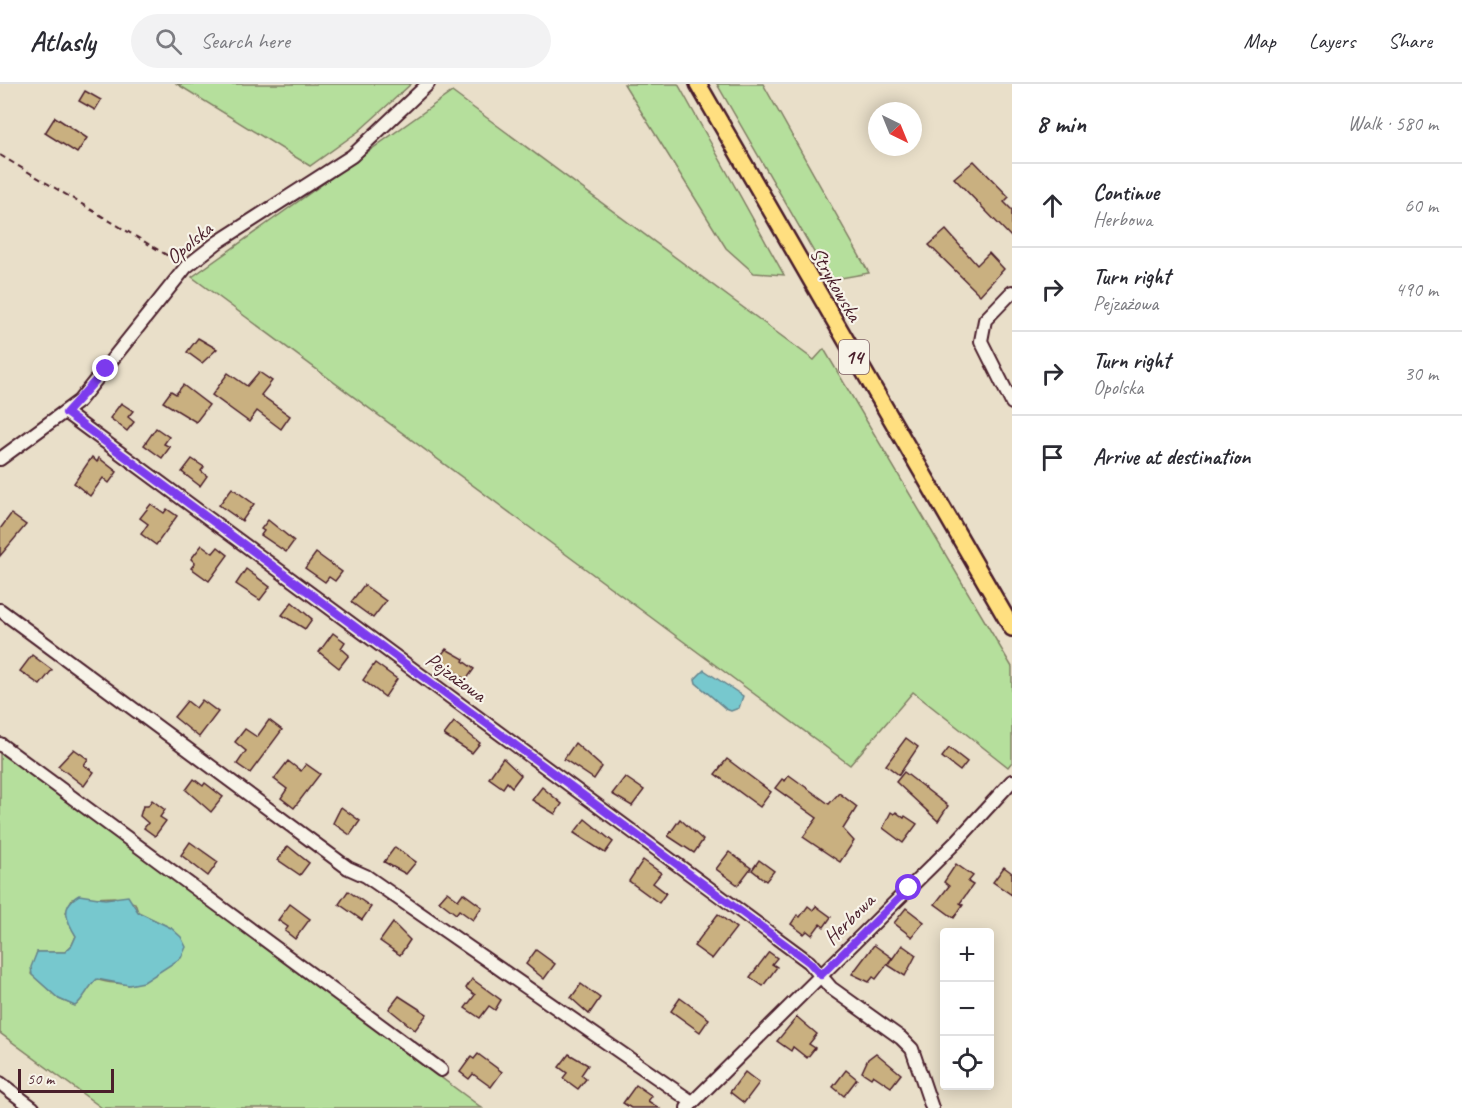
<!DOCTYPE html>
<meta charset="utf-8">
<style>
:root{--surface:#fff;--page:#f2f2f3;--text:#2b2b33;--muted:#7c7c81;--line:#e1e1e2}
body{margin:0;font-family:Caveat,sans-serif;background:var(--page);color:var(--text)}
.controls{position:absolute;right:18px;bottom:18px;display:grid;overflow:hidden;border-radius:6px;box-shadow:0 3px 15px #0003}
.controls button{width:54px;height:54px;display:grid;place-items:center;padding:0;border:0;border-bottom:2px solid var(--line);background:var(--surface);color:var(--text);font:30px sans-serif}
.compass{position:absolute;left:868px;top:18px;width:54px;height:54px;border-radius:50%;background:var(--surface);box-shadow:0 3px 15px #0003;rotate:137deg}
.scale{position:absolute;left:18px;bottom:15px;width:96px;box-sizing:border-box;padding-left:6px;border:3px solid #4a1f2b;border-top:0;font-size:16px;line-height:21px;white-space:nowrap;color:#4a1f2b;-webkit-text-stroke:4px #f7f3e8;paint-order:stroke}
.stop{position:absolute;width:18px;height:18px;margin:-14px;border:4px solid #7c3aed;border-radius:50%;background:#fff}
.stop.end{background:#7c3aed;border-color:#fff;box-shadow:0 2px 6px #0008}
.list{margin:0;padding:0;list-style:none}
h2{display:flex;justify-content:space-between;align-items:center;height:78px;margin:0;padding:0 24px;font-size:26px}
h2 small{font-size:20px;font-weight:400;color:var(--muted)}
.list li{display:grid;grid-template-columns:39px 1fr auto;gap:18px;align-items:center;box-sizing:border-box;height:84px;padding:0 24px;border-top:2px solid var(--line)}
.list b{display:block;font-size:22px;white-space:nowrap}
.list p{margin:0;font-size:20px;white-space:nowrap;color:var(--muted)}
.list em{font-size:20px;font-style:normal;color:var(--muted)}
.icon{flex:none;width:33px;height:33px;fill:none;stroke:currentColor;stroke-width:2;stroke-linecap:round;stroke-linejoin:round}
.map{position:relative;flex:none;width:1012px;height:1024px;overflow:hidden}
header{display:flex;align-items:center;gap:36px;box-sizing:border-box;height:84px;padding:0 30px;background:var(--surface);border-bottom:2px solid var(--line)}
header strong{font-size:28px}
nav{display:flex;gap:33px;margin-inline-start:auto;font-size:21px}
.search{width:420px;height:54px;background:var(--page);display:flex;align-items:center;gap:15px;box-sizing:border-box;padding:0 21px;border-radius:33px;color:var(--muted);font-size:22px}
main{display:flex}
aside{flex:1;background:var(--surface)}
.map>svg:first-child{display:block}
.green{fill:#b5df9c;stroke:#807f64;stroke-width:1.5;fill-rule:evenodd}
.water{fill:#77c8ce;stroke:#65848d;stroke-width:1.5}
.building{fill:#c9b080;stroke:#4a1f2b;stroke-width:1.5}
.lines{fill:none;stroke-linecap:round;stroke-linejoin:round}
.minor-casing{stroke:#4a1f2b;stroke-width:16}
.major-casing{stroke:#4a1f2b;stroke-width:20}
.path{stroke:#4a1f2b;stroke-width:2;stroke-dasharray:6 4.5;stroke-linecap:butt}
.minor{stroke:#f7f3e8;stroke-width:12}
.major{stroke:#ffdf80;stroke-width:15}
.route{stroke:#7c3aed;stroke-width:8}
.labels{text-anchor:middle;stroke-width:4.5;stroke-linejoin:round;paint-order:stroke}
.shield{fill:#f7f3e8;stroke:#7e5f64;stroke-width:1.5}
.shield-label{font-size:20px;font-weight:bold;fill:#4a1f2b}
.street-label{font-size:21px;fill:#4a1f2b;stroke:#f7f3e8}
</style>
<header>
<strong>Atlasly</strong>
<div class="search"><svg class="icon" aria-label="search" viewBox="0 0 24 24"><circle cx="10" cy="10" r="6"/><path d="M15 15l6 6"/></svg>Search here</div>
<nav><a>Map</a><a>Layers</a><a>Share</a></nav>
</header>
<main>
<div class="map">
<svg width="1012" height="1024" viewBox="0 0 1012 1024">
<rect width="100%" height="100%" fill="#e9dfc9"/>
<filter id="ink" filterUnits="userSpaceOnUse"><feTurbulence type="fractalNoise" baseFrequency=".0167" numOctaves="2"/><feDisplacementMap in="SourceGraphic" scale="12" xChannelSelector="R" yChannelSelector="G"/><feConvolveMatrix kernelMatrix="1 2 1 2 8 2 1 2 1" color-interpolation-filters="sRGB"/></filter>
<g filter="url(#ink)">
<g class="green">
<polygon points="177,0 411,0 359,47 310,82"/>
<polygon points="624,0 678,0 784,191 754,189 726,164"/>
<polygon points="717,0 763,0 869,189 830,196"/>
<polygon points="452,8 814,276 824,265 1012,583 1012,678 1008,683 913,608 850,681 192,193"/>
<path d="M 0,666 L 482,1024 L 102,1024 L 0,949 ZM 114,813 L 135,819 L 138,828 L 171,844 L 129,901 C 118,898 107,900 97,895 C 87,904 85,914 75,922 L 59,915 L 31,890 L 37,868 L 65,868 L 72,861 L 76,852 L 66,828 L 72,815 Z"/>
</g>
<g class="water">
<polygon points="704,586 743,612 739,624 731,627 726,625 696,599 695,595"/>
<path d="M 79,811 L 105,815 L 128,812 L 138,828 L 171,844 L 181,853 L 186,863 L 181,874 L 144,898 L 129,901 L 97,895 C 87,904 85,914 75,922 L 59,915 L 32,891 L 31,883 L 37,868 L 65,868 L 72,861 L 76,852 C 66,836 60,822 79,811 Z"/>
</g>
<g class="building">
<polygon points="85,7 101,16 95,26 79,17"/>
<polygon points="55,33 87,54 77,69 45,49"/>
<polygon points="974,77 1009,113 1004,118 1012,126 1012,154 954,94"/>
<polygon points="946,146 977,181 989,169 1004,185 980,211 929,161"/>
<polygon points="198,254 217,265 202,279 187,268"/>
<polygon points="259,288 272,297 261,311 290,332 281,345 257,327 249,338 212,311 228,289 247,302"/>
<polygon points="183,301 209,321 196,338 163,318 171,307 176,310"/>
<polygon points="121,319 133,327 128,333 134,338 127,347 110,334"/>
<polygon points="156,344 169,353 164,360 170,363 162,374 144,361"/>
<polygon points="92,373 97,378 99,374 117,388 109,399 103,394 90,412 74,399"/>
<polygon points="192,375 204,383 201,387 207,392 200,402 182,388"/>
<polygon points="232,404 254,420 242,437 219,421"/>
<polygon points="151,420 164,429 167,425 177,432 156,461 141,450 148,440 140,434"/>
<polygon points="11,430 26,441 0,472 0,445"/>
<polygon points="268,436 294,457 286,468 261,451 264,447 261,445"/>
<polygon points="202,461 213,469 218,463 228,471 209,497 191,484 195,479 191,475"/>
<polygon points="316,469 342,488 335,497 329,493 325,498 305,484"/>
<polygon points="246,485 270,503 260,516 236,500"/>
<polygon points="364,501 386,517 373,534 351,518"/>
<polygon points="292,518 312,535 305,545 282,531"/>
<polygon points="333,549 345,558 341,564 349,571 339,584 319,568"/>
<polygon points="446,565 464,575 463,577 474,585 466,596 447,582 444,586 435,579"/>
<polygon points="32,571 52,586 40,601 20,587"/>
<polygon points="375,579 397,595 385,613 363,596"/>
<polygon points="202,616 218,628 199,653 174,633 187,617 196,624"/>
<polygon points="269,636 282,646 250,689 237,680 246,667 235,658 245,645 257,653"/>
<polygon points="454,638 480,659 472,669 444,651"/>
<polygon points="906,654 918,663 899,691 886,681"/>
<polygon points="575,659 602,683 594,695 564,675"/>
<polygon points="949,664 967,678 960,687 942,673"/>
<polygon points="74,665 88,675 84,681 94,688 84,702 58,682"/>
<polygon points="503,674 521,691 512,703 507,698 503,704 489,694"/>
<polygon points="727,675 771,708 760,723 715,690"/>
<polygon points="288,677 301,687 306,680 320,690 294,724 281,714 287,705 274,695"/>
<polygon points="904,688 948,722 938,737 896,698"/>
<polygon points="789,691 829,720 839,709 857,723 843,745 854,757 840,778 803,753 817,734 775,704 782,695 785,697"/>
<polygon points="625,693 644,706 632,722 612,710"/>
<polygon points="194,695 203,702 205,699 223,713 211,728 186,706"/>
<polygon points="542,703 562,720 555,730 532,716"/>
<polygon points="152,716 165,726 160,733 166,737 155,752 144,744 148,739 140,732 143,722 148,722"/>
<polygon points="341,723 360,737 350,751 333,739"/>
<polygon points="891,728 894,730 896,728 904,734 905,732 917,740 903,759 883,744"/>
<polygon points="585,735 613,758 605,769 574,749"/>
<polygon points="680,735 703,756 694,769 668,752"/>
<polygon points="190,758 218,778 208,792 181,771"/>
<polygon points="288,762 309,779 300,791 278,776"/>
<polygon points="395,763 416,778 406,790 384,778"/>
<polygon points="729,768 751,784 738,801 716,785"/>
<polygon points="643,776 661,789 653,799 666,809 659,819 629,797"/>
<polygon points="759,776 774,787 766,797 752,786"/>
<polygon points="956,780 973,792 968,798 973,801 960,819 963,821 954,834 935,820 949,802 944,798"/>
<polygon points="1004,783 1012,789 1012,811 993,798"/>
<polygon points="348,807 371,823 362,836 339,820"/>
<polygon points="447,808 458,816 463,809 482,823 473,836 459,826 456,830 439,817"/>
<polygon points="290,820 310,835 295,855 285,847 288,843 278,836"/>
<polygon points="808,822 813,826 816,822 831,833 824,843 820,840 812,851 807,847 804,850 791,840 797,831 800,833"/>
<polygon points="906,824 924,838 912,853 894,839"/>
<polygon points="718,830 736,844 712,875 694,862"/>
<polygon points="393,839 410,856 400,871 380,857"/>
<polygon points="874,861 892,874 876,895 873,893 869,898 852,890"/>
<polygon points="902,861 916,871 905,892 888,881"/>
<polygon points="536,866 555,880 544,895 526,880"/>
<polygon points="769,868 777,874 772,880 777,883 763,902 750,893"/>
<polygon points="472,895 501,916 495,926 489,922 480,934 465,924 475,911 466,904"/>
<polygon points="581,900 600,914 589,930 571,914"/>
<polygon points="399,912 427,930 415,946 389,925"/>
<polygon points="680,914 709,935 700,948 671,927"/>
<polygon points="797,933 817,950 809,960 815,964 807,974 793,963 791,967 777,957"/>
<polygon points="876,969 901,990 891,1003 873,991 871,994 862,988 868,975"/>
<polygon points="478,970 502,988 491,1003 473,990 469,995 460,988 471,973 474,975"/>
<polygon points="569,970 588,981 581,991 586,995 578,1005 563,994 567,989 559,983"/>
<polygon points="846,986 857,995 844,1012 833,1003"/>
<polygon points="745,988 759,999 744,1019 730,1008"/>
<polygon points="636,1001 652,1012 648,1017 659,1024 631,1024 623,1019"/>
</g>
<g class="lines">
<defs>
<g id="minor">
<polyline points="1012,208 985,236 981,257 1012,319"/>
<polyline points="66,329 809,878 831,904 901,954 912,965 932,1024"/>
<polyline points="0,375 79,317 186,183 218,158 352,72 428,0"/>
<polyline points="0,526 348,784 366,792 692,1018"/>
<polyline points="0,660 441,986"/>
<polyline points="0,999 33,1024"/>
<polyline points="687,1024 957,757 1012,697"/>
</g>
<polyline id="major" points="698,0 1012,544"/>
</defs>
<use href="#minor" class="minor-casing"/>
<use href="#major" class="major-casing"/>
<polyline class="path" points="0,71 175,176"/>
<use href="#minor" class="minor"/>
<use href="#major" class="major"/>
</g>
</g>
<g class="lines" filter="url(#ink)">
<polyline class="route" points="106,285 66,329 809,878 821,891 909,804"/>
</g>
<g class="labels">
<rect class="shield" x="839" y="256" width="30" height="34" rx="4.5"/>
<g class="shield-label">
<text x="854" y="280">14</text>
</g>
<g class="street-label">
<text transform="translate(189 159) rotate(-40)" y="7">Opolska</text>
<text transform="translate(836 200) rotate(60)" y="7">Strykowska</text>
<text transform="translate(456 593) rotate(36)" y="7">Pejzażowa</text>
<text transform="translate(849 835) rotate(-45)" y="7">Herbowa</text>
</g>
</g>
</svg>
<div class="controls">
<button>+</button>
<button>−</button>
<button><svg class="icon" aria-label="locate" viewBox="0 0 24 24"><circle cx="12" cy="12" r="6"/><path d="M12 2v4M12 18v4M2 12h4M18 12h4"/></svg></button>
</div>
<svg class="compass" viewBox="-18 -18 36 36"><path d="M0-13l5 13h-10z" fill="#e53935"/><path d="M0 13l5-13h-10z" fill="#7c7c81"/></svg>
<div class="scale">50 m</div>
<div class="stop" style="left:909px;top:804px"></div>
<div class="stop end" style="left:106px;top:285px"></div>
</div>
<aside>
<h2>8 min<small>Walk · 580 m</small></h2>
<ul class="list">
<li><svg class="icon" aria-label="ahead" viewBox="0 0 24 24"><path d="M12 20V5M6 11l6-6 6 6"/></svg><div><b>Continue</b><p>Herbowa</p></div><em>60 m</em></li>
<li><svg class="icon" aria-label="right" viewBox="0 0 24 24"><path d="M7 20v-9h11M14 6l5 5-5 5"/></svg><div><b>Turn right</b><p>Pejzażowa</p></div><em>490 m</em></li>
<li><svg class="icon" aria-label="right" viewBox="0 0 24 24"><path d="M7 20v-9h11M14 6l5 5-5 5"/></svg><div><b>Turn right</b><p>Opolska</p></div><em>30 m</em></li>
<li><svg class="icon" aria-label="arrive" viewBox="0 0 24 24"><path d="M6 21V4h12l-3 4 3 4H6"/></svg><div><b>Arrive at destination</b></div></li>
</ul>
</aside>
</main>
